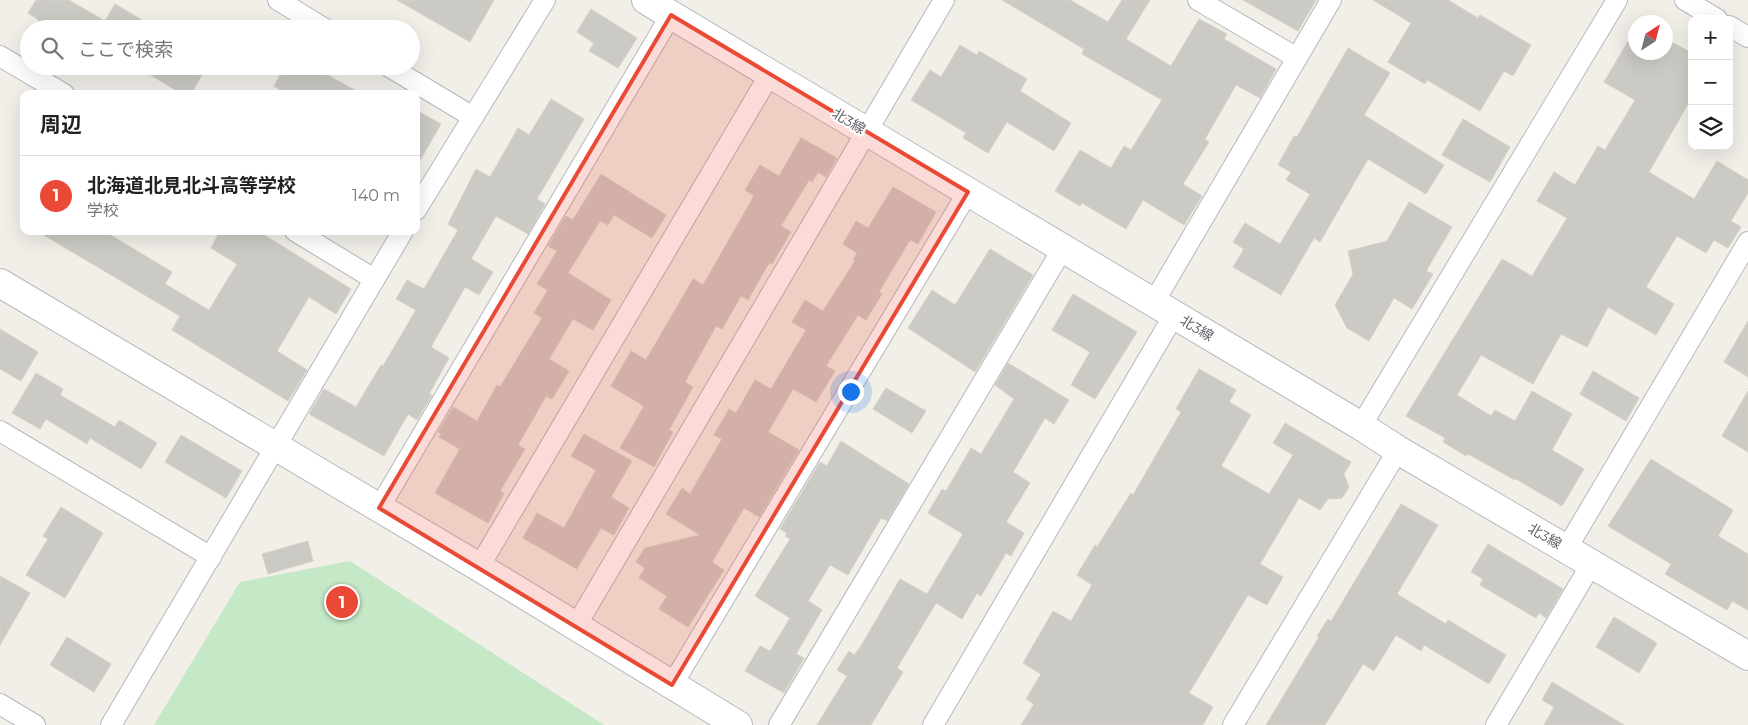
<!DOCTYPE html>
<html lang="ja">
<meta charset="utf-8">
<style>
:root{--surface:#fff;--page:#f2f2f2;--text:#222;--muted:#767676;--line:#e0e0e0;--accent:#ea4935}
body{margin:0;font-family:Montserrat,"Noto Sans JP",sans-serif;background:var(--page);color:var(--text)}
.controls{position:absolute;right:15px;top:15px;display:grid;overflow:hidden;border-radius:10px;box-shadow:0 5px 20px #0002}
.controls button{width:45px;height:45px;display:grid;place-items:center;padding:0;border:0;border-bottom:1px solid var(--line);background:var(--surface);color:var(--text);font:25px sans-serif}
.compass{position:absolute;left:1628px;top:15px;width:45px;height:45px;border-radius:50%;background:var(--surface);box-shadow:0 5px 20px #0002;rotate:36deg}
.you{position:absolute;left:850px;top:391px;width:18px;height:18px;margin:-12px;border:4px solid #fff;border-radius:50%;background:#1a73e8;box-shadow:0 0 0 8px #1a73e833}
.badge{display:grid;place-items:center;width:32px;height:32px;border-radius:50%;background:var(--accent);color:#fff;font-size:16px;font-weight:700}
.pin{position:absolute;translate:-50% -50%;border:2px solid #fff;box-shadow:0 1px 5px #0006}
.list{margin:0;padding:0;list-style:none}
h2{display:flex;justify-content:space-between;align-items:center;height:65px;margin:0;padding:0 20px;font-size:21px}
h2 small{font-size:16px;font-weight:400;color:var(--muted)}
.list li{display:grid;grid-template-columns:32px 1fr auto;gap:15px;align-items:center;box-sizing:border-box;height:80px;padding:0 20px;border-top:1px solid var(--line)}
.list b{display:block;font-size:19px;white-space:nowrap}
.list p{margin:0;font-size:16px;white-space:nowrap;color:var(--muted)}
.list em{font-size:16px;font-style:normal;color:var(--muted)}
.icon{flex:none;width:28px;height:28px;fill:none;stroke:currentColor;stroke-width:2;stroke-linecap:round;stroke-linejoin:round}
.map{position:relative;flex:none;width:1748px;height:725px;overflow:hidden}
.search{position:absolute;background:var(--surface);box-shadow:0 5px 20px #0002;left:20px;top:20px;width:400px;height:55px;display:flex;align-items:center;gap:12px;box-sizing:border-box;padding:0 18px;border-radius:28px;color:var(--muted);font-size:19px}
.panel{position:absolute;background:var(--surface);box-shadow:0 5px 20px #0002;left:20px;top:90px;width:400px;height:145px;border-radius:10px}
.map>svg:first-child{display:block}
.green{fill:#c5e8c6}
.building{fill:#cccac5;stroke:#d6d1c6}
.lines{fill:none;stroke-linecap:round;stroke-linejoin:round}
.street-casing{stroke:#b5b8bc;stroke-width:22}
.secondary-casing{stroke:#b6babf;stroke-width:30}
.street{stroke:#fff;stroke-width:20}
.secondary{stroke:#fff;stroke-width:28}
.marked{fill:#ea4935;fill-opacity:0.2;stroke:#ea4935;stroke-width:4;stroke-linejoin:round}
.labels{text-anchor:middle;stroke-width:4.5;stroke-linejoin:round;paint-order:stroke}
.street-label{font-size:14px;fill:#5f6368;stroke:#fff}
</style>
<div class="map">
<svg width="1748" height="725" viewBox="0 0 1748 725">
<rect width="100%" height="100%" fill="#f1efe8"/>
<polygon class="green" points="350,561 604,725 154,725 240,582"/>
<g class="building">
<polygon points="36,0 69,0 105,21 115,4 157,29 33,29 39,20 28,13"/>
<polygon points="397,0 494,0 470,42"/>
<polygon points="1002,0 1070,0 1108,22 1122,0 1150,0 1126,39 1171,66 1199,19 1227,34 1224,39 1276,69 1260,98 1236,85 1205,139 1209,142 1183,184 1202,196 1184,225 1143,200 1126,229 1082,203 1080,206 1055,191 1080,150 1111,168 1124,146 1131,150 1162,100 1082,54 1084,49"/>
<polygon points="1243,0 1316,0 1298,31"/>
<polygon points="1373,0 1448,0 1478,18 1480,15 1531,45 1513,76 1504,71 1480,111 1427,80 1425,84 1388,62 1411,23"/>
<polygon points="591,9 637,38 618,68 589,51 594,43 577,32"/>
<polygon points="1636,28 1636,52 1666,52 1666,39 1692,53 1692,106 1688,104 1649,172 1694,199 1717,161 1748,180 1748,193 1731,221 1741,227 1728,248 1714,240 1706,253 1677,236 1646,287 1674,304 1656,335 1608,307 1587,347 1561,334 1533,384 1481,355 1457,395 1491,416 1495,410 1515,421 1532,391 1572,414 1552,450 1584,469 1562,506 1516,479 1515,480 1468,454 1466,456 1443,442 1445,438 1406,416 1502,259 1532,276 1567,218 1537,201 1554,172 1575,185 1598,146 1605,150 1635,100 1604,82"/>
<polygon points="960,45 977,55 979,51 1027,79 1020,91 1071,123 1054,151 1007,122 988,153 963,138 966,133 911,100 930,70 941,77"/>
<polygon points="1348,48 1390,73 1364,115 1444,165 1426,194 1368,159 1320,242 1314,238 1281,295 1233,267 1244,249 1233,242 1245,223 1280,244 1310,194 1286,180 1291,172 1278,165 1294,136 1297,137"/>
<polygon points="136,66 207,66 191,94 182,94"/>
<polygon points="285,66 311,66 362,94 287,94 274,86"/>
<polygon points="551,99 584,119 537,199 545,204 528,234 496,216 471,259 493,272 479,295 465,287 431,347 449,358 429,394 432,395 417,420 408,414 384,456 309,414 324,389 356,407 381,365 383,366 416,310 396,299 407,280 424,289 458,230 448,224 476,169 490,177 518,128 529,135"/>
<polygon points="416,110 441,124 416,167"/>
<polygon points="1463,119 1510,147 1490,182 1442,155"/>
<polygon points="801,138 837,158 826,177 818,172 812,182 809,180 781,226 791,232 772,264 769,263 748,300 741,296 722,329 716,326 685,382 693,387 669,430 673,432 654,467 620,448 644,406 611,386 631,351 646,360 693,279 703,285 754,196 745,190 760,165 779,176"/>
<polygon points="601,174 666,215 652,238 614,215 608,225 600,221 568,273 611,300 593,330 573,319 549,359 569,371 552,399 546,396 518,445 525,449 500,491 504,493 488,523 435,493 460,449 439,437 441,434 438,432 453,407 477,421 497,385 500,387 542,318 534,313 548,290 537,284 557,251 548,246 566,216 573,220"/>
<polygon points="893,187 936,212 918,244 910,240 879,292 882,294 866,320 858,315 826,366 835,371 816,402 793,389 768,432 799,450 759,517 744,508 712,562 724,570 688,627 659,609 667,596 639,578 645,568 636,562 645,548 700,535 666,514 682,488 690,494 722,439 714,435 729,409 736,413 755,380 771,389 806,330 792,322 805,300 823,311 855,261 853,260 857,253 843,244 856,221 868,228"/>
<polygon points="1409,202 1452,227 1426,271 1433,274 1412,309 1394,298 1369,341 1347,328 1335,305 1353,274 1348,251 1387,241"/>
<polygon points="37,231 104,231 172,272 165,284 209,310 237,264 211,248 220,231 258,231 351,289 336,314 309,297 277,351 307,370 288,401 172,330 180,316"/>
<polygon points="990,249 1033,275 975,372 908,328 932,290 955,305"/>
<polygon points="1073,294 1137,332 1095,399 1071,385 1090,352 1052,330"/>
<polygon points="1748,321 1748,377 1724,362"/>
<polygon points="0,329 38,352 21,381 0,369"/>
<polygon points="1008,363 1069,400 1054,424 1045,418 1013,472 1030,483 1006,522 1024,533 1011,556 1006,553 981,596 977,593 962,619 936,603 897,668 903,672 871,725 817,725 847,676 837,670 849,651 854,655 861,646 900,579 927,594 963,534 928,513 942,489 946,491 971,448 981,454 1014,399 995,385"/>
<polygon points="1199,369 1236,390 1229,402 1251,415 1221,466 1269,494 1293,455 1273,443 1285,423 1351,462 1344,474 1349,487 1342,498 1328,499 1320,510 1299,498 1260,564 1283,577 1267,605 1248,595 1189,693 1213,707 1203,725 1021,725 1034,704 1026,699 1041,674 1023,663 1053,611 1071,621 1092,585 1077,575 1095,545 1097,547 1131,493 1133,495 1181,412 1176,409"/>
<polygon points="1593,371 1639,398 1626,421 1580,394"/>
<polygon points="36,373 63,389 60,395 115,427 119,420 157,443 141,469 90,438 87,444 46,419 40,429 12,413"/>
<polygon points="886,388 926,411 912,433 873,409"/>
<polygon points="1748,391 1748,452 1722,436"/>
<polygon points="584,434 632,461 611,497 629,508 614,535 601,528 577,569 523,538 537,513 564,528 596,470 571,456"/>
<polygon points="181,435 242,471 226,498 165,462"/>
<polygon points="841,441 909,484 887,521 881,518 848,575 830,565 808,601 822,610 796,654 804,658 784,693 745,671 760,646 770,651 790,618 755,596 790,539 785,536 787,533 780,529 820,462 827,466"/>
<polygon points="1651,459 1733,510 1718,536 1748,554 1748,610 1732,601 1727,610 1665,574 1671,564 1608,526"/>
<polygon points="1401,504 1438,525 1397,594 1446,624 1448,620 1506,655 1489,684 1424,645 1421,651 1396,635 1374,671 1363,664 1325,725 1266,725 1319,637 1317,636 1328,619 1331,621"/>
<polygon points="61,507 103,533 65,598 26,575 48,539 43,536"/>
<polygon points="308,541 313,561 268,574 262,554"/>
<polygon points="1488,544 1563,589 1546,618 1539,613 1536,618 1480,585 1483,579 1471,572"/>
<polygon points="0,576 30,593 0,645"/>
<polygon points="1614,617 1657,643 1639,673 1596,647"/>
<polygon points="67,637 111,664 94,692 50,665"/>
<polygon points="1552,682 1624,725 1544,725 1554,707 1542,700"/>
</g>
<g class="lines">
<defs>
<g id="street">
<polyline points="278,0 325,29"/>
<polyline points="1198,0 1297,58"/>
<polyline points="1685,0 1717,19"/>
<polyline points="1729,26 1748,37"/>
<polyline points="0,56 64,94"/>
<polyline points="388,66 473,117"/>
<polyline points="416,210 545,0"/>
<polyline points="295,231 374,279"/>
<polyline points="1154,302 1331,0"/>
<polyline points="1361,426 1617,0"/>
<polyline points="0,431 211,557"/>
<polyline points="379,508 671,15"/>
<polyline points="1567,548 1748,242"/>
<polyline points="479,567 770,74"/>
<polyline points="576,626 944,0"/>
<polyline points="672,685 968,192"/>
<polyline points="0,704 35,725"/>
<polyline points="111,725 403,231"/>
<polyline points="779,725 1063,248"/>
<polyline points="933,725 1174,315"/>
<polyline points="1233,725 1398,450"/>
<polyline points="1496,725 1592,563"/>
</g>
<g id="secondary">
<polyline points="646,0 1361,426 1398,450 1748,656"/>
<polyline points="0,283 479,567 738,725"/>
</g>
</defs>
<use href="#street" class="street-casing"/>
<use href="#secondary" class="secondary-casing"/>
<use href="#street" class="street"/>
<use href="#secondary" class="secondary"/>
</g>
<path class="marked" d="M 671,15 L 968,192 L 672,685 L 379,508 Z"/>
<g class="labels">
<g class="street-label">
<text transform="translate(849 121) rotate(31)" y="5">北3線</text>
<text transform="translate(1197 328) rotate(31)" y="5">北3線</text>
<text transform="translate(1545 536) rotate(30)" y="5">北3線</text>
</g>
</g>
</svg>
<div class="controls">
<button>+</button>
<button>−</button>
<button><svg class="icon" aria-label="layers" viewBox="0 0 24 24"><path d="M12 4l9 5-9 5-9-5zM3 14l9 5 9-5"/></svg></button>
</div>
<svg class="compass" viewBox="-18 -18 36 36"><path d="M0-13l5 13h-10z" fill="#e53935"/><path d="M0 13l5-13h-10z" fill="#767676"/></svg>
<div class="you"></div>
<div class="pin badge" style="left:342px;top:602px">1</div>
<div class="search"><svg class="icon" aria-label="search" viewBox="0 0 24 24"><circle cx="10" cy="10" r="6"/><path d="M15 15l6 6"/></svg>ここで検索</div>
<section class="panel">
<h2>周辺<small></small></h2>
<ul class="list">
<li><span class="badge">1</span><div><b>北海道北見北斗高等学校</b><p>学校</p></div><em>140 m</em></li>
</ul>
</section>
</div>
